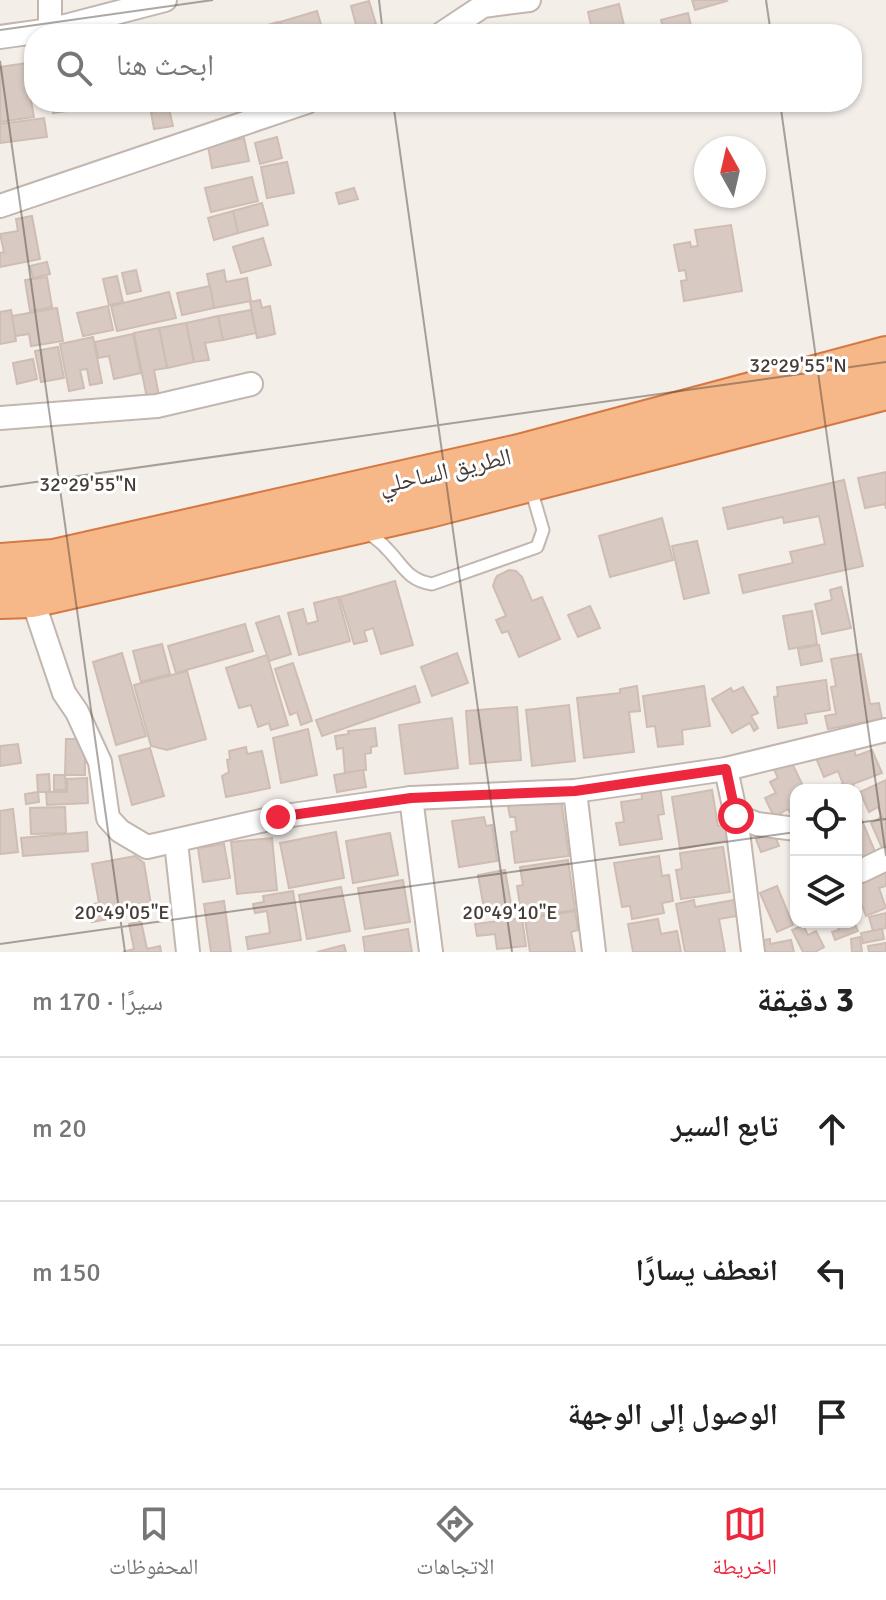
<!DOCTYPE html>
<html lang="ar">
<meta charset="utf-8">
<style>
:root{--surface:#fff;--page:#f2f2f2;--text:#222;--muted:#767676;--line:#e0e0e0;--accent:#ed273d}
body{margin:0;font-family:Signika,"Noto Naskh Arabic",sans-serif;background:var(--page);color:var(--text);direction:rtl}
.controls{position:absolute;right:24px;bottom:24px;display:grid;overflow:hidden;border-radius:16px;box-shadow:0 2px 6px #0004}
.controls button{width:72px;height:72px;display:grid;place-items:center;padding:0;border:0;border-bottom:2px solid var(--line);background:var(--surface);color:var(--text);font:40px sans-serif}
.compass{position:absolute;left:694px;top:136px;width:72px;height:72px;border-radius:50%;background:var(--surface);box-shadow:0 2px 6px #0004;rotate:352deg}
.stop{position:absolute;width:24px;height:24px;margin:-18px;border:6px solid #ed273d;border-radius:50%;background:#fff}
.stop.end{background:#ed273d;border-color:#fff;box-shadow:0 2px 8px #0008}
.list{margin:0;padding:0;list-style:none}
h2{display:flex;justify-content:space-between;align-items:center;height:104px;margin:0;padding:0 32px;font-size:34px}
h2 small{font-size:26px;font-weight:400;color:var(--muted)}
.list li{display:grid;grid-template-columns:52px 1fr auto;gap:24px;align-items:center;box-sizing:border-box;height:144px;padding:0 32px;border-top:2px solid var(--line)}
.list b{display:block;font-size:30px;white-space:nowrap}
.list em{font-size:26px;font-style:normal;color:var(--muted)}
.icon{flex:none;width:44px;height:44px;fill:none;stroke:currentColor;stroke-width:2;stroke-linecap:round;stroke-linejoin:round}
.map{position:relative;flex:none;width:886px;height:952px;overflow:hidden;direction:ltr}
.search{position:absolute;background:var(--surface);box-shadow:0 2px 6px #0004;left:24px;right:24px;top:24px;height:88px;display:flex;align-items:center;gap:20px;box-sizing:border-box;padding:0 28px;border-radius:32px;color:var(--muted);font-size:30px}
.sheet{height:536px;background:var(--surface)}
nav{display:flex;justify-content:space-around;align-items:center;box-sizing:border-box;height:112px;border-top:2px solid var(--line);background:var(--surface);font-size:22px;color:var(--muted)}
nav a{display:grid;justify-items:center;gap:4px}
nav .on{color:var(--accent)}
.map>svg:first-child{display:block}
.building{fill:#d8cac2;stroke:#cfbdb3;stroke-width:2}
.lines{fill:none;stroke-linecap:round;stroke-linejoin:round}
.service-casing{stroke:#c2b6af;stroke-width:15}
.minor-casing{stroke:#c2b6af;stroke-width:26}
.trunk-casing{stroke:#d47943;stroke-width:42}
.service{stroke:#fff;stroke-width:11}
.minor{stroke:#fff;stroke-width:22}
.trunk{stroke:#f6b888;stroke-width:38}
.route{stroke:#ed273d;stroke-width:10}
.ticks{fill:none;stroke:#473d38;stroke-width:2;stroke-opacity:0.45}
.labels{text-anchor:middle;stroke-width:6;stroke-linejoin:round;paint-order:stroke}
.street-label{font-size:24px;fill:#473d38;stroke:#fff}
.ticks-label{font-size:20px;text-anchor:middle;fill:#473d38;stroke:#fff;stroke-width:6;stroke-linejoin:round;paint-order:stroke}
</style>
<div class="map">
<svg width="886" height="952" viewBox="0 0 886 952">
<rect width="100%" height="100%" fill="#f4eee9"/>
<g class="building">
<polygon points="692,0 726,0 727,1 695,10"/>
<polygon points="369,1 376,24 357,29 351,6"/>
<polygon points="619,4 626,34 593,34 588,12"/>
<polygon points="317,11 324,34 283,34 280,22"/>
<polygon points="688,13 693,34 665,34 661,20"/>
<polygon points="278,22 282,34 242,34 241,33"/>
<polygon points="197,28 198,34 154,34"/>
<polygon points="34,62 34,94 30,95 34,117 0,122 0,67"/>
<polygon points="51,102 85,102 86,108 53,113"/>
<polygon points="169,109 173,126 154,129 151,112"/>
<polygon points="44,118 47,137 0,143 0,124"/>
<polygon points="277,137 282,158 260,164 255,143"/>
<polygon points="244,138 249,161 212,168 208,146"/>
<polygon points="287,162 294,193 267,198 261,167"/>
<polygon points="252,177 258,201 211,212 205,188"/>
<polygon points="354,188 358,199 339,204 336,193"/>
<polygon points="262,203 268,225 238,233 233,211"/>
<polygon points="233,211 238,233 214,240 208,218"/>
<polygon points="32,216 40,259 0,267 0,253 4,252 0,234 18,231 16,219"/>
<polygon points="731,225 742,291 684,301 681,281 687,280 685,270 679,271 674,245 690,242 691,247 698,246 695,230"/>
<polygon points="263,238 271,265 241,273 233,247"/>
<polygon points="47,262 50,274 33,278 30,266"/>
<polygon points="136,270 141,291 127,294 122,273"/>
<polygon points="224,270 226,282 247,278 251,301 214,308 207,274"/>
<polygon points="117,276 123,302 109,305 103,279"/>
<polygon points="47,277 52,307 30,311 25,280"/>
<polygon points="210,286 214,308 182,315 177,293"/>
<polygon points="169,292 176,318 117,331 111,306"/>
<polygon points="260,300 262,308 270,306 275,334 257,338 250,302"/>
<polygon points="108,306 113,330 83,336 77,313"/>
<polygon points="57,308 63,341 31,346 29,334 15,336 12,316"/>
<polygon points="11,310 16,341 0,344 0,312"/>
<polygon points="251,310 256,333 223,340 218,316"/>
<polygon points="218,316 223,340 205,343 209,360 194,362 186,323"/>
<polygon points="186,323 194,362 167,368 159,328"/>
<polygon points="159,328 167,368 154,370 159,396 147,398 134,333"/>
<polygon points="133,334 141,373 114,379 109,356 98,358 95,342"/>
<polygon points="93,337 102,383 90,385 87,369 80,370 84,388 69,391 60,344"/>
<polygon points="58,347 64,378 41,382 35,351"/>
<polygon points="33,359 37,379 17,384 13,363"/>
<polygon points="886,472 886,509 885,504 865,508 858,478"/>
<polygon points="844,480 863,566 743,593 739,575 793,563 790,552 825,544 819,516 784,523 783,517 728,529 723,508"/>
<polygon points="662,518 673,560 610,577 599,536"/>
<polygon points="697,541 709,593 684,599 672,546"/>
<polygon points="509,570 516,571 522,577 532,601 542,597 560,639 519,657 508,631 502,633 496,620 506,616 493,586 495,580 497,576"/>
<polygon points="395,581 413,645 381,654 373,628 364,631 367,641 354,644 340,597"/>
<polygon points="841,587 851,628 822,634 815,604 832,600 830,590"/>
<polygon points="338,597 350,641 299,655 288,613 303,609 307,624 318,621 314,603"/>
<polygon points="590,606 600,628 578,637 568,615"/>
<polygon points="812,611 817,644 789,649 783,616"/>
<polygon points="279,616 291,654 269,661 256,623"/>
<polygon points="245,624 253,651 176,673 168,646"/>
<polygon points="162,644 170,674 141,682 133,651"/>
<polygon points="819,645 822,661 801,665 798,649"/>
<polygon points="122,653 146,736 116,745 93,662"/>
<polygon points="457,653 468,683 432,696 421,667"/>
<polygon points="861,654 870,704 879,703 882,719 828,729 825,716 836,714 831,687 836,686 831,659"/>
<polygon points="267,655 288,725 271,730 269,723 258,727 251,705 239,708 226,668"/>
<polygon points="293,663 312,721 301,725 297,712 290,715 275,669"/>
<polygon points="187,671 206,739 167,750 151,746 134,685"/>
<polygon points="826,680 830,710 805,714 807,723 778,728 774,697 778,696 777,687"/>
<polygon points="415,686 420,702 322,736 316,720"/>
<polygon points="637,686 640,711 629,712 634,752 584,758 577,698 620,693 620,689"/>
<polygon points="704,686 710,726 682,730 683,744 658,747 655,726 647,727 643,696"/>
<polygon points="743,687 758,713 751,716 758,728 754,731 750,723 732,733 712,699 731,688 733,692"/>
<polygon points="569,705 575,761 532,766 526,710"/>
<polygon points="517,707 521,760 470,764 466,711"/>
<polygon points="452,718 458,768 405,774 399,725"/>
<polygon points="375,728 377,746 371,747 371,753 365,754 366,770 345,773 343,748 337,749 335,736 349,734 348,731"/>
<polygon points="308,729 317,775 281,783 273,738"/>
<polygon points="66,739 85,739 85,775 65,775"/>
<polygon points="18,744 21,763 0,766 0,746"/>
<polygon points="852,744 856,756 872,750 882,773 853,784 855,790 836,790 834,787 843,784 838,771 824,777 816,758"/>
<polygon points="246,747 247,754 262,751 270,788 226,797 222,776 229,772 227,760 230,759 229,751"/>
<polygon points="150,748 164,796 132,805 119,756"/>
<polygon points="790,759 805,790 796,790 796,820 794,821 788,809 774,817 765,798 776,793 770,782 778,778 773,767"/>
<polygon points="363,770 366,787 337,792 334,775"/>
<polygon points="49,774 50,792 38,792 37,775"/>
<polygon points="54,775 65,775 66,790 54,790"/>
<polygon points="87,778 88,803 47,805 46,792 67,792 67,779"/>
<polygon points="886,780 886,846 882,848 871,823 882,817 878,807 869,812 860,792"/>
<polygon points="660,787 664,814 658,815 662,839 620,845 616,823 624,822 621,802 642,799 641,789"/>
<polygon points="712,790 718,826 726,825 729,840 680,849 672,797"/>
<polygon points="38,792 39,802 26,804 25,794"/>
<polygon points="561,799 569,856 515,863 511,832 517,831 515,817 510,817 508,806"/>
<polygon points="65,807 66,833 31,834 30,808"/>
<polygon points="13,809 18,852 0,854 0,811"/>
<polygon points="860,816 876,854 856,862 856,818"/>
<polygon points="484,817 486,826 492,825 497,861 459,867 452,821"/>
<polygon points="87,832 88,851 23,856 21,838"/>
<polygon points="336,832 344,878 289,888 280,843"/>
<polygon points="390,833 398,875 353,883 346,841"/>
<polygon points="774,833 779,846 761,852 756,839"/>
<polygon points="272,838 277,890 237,894 231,842"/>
<polygon points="224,844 230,878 203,882 198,848"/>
<polygon points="723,847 730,892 681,899 676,870 682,869 680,853"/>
<polygon points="135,856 144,863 152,911 92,922 89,905 99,903 92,864"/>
<polygon points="659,856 662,876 669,875 673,901 662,903 664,913 632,919 630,906 622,907 614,863"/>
<polygon points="568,860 575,910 522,918 517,886 523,885 520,867"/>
<polygon points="886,867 886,886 879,888 886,908 866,916 856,890 856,878"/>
<polygon points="505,870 511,904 484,909 478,875"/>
<polygon points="403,880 410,922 365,929 358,888"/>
<polygon points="777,886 793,925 777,932 760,893"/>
<polygon points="341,887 350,931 307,939 299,895"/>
<polygon points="293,891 301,940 248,949 246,937 270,933 267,911 255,913 253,904 264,902 263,896"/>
<polygon points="694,900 695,907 734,900 737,916 719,919 725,952 685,952 676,904"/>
<polygon points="224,901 231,952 211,952 204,904"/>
<polygon points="575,911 578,930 571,932 575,952 530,952 525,919"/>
<polygon points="886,913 886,928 873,931 869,917"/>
<polygon points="522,918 526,946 497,949 495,934 477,936 475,924"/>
<polygon points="658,919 661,934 677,931 681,952 633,952 628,924"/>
<polygon points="141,921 147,949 160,946 161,952 123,952 134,949 129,924"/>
<polygon points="836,922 854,922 858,931 835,940 832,932 839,930"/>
<polygon points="803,925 808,935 816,931 824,947 815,952 803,952 792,930"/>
<polygon points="408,929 412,952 365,952 363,937"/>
<polygon points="882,929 884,939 863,943 861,933"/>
<polygon points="860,937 862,952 852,952 851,939"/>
<polygon points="770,939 770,944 791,940 794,952 761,952 759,941"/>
<polygon points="886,943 886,952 869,952 868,946"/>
<polygon points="344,945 346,952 317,952"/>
</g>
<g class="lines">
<defs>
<path id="service" d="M 366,532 C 374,537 381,542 387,549 C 403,565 407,580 432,584 L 537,547 L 543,530 L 531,489"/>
<g id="minor">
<polyline points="50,0 50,30"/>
<polyline points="441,34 483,6 529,0"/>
<polyline points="0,37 50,30 165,0"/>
<polyline points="0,206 307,102"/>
<polyline points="0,418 157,406 251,384"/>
<polyline points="32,598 64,693 77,712 100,762 108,818 120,831 147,847 278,817 411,798 575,791 726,769 886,730"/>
<polyline points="726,769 736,816 753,952"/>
<polyline points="575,791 594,952"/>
<polyline points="411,798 431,952"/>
<polyline points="736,816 757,824 796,829"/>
<polyline points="176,842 188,952"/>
<polyline points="856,871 861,871 886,859"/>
</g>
<g id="trunk">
<polyline points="0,563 54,559 519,454 886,356"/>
<polyline points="0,599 32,598 429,508 886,390"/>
</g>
</defs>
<use href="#service" class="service-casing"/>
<use href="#minor" class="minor-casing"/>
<use href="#trunk" class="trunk-casing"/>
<use href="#service" class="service"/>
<use href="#minor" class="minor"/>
<use href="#trunk" class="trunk"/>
</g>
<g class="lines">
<polyline class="route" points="278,817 411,798 575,791 726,769 736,816"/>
</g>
<path class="ticks" d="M 379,0 L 383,34M 766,0 L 771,34M 0,30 L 213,0M 0,61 L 125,952M 393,102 L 512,952M 780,102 L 886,856M 0,487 L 886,362M 856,823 L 886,819M 0,944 L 796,832"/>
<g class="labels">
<g class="street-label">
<text transform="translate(445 471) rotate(-13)" y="8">الطريق الساحلي</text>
</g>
</g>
<g class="ticks-label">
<text x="798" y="372">32°29'55"N</text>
<text x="88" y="491">32°29'55"N</text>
<text x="122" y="919">20°49'05"E</text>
<text x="510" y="919">20°49'10"E</text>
</g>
</svg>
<div class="controls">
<button><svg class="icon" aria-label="locate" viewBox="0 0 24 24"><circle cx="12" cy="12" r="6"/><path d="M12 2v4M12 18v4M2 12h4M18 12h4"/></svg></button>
<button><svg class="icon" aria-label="layers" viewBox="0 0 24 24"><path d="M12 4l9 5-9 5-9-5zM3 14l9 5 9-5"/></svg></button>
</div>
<svg class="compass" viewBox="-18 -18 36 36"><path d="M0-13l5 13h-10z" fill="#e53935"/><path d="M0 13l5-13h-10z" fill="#767676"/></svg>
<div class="stop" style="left:736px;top:816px"></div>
<div class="stop end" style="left:278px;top:817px"></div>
<div class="search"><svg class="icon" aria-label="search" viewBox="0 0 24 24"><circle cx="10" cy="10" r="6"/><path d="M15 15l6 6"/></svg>ابحث هنا</div>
</div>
<section class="sheet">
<h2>3 دقيقة<small>سيرًا · 170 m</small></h2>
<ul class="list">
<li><svg class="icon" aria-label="ahead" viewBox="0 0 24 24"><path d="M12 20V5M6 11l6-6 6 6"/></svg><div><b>تابع السير</b></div><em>20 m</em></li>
<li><svg class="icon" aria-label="left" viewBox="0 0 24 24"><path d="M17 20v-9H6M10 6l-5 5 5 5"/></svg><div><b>انعطف يسارًا</b></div><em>150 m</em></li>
<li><svg class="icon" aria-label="arrive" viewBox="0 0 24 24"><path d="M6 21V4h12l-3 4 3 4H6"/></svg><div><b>الوصول إلى الوجهة</b></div></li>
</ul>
</section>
<nav>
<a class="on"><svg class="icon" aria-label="map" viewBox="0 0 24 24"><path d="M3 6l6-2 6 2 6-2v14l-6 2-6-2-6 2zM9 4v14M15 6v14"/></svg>الخريطة</a>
<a><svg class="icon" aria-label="directions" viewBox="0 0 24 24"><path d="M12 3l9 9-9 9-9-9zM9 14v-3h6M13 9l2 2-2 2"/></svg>الاتجاهات</a>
<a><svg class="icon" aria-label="saved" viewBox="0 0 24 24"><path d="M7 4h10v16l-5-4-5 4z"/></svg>المحفوظات</a>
</nav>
